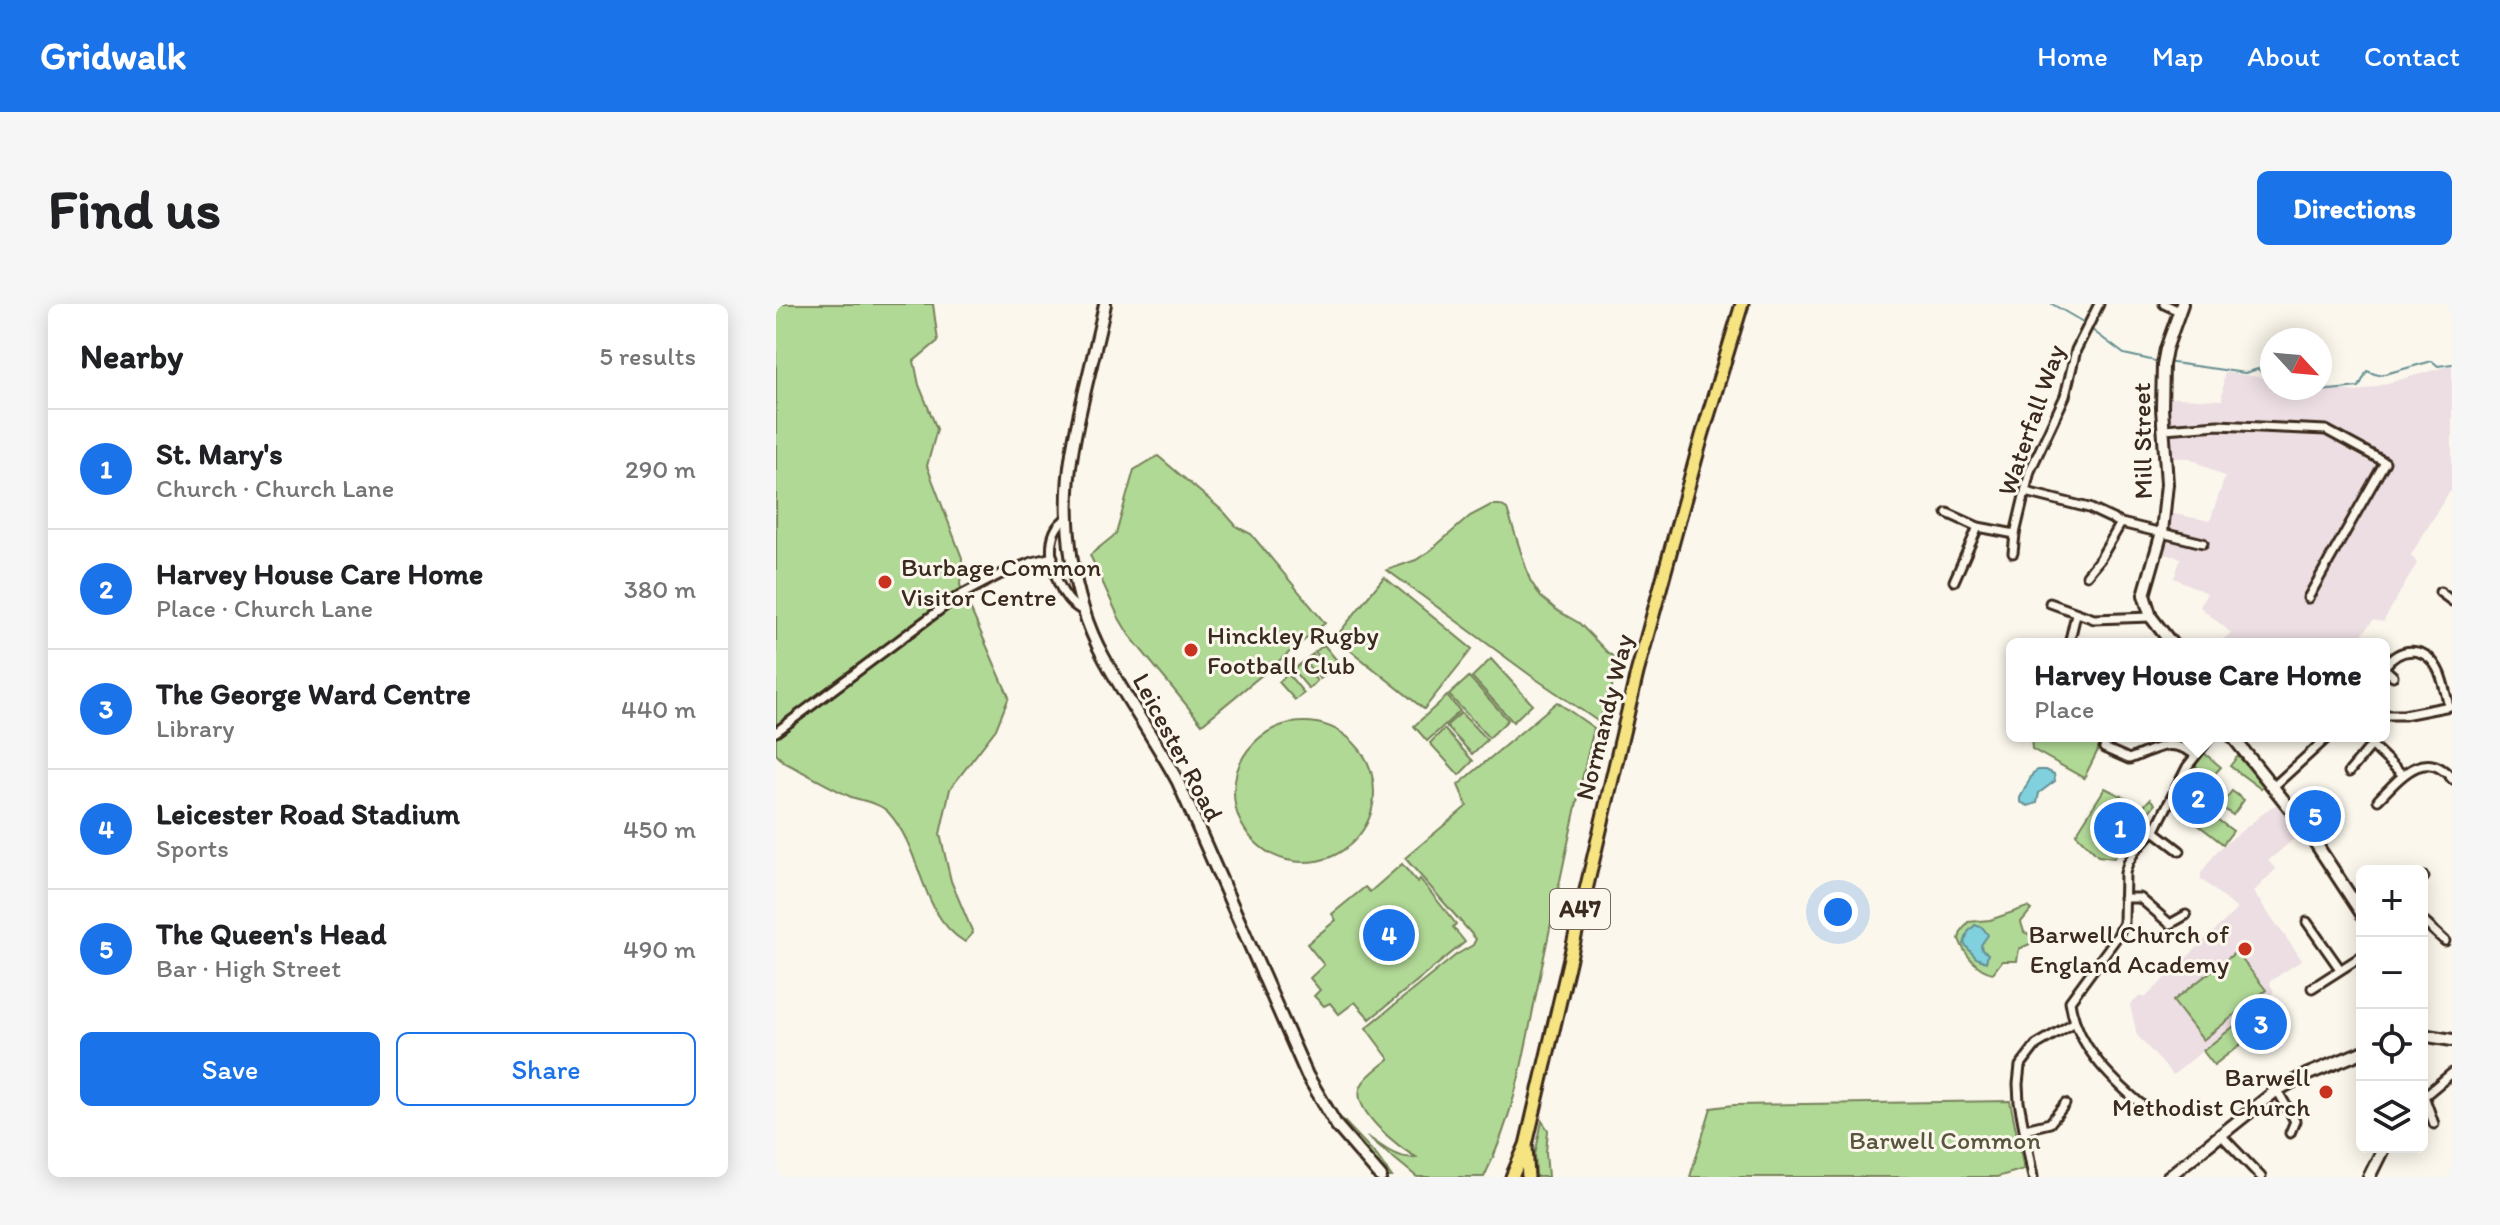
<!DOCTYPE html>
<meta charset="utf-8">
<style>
:root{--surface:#fff;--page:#f6f6f6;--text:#202124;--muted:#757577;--line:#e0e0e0;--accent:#1a73e8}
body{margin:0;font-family:Itim,sans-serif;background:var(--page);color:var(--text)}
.controls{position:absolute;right:24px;bottom:24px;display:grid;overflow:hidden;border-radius:12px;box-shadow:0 4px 20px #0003}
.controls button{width:72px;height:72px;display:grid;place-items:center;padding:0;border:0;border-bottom:2px solid var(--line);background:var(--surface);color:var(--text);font:40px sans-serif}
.compass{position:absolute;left:1484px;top:24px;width:72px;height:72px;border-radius:50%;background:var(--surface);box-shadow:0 4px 20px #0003;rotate:116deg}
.you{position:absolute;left:1062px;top:608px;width:28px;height:28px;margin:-20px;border:6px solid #fff;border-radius:50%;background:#1a73e8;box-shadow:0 0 0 12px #1a73e833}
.badge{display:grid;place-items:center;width:52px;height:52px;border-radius:50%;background:var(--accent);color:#fff;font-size:26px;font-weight:700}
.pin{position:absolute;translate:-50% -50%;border:4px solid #fff;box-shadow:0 2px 8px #0006}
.popup{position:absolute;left:1230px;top:334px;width:384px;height:104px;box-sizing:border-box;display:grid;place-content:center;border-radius:12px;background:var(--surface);filter:drop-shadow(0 2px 6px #0005);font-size:26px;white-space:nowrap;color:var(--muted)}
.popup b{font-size:30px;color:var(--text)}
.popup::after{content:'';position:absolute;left:50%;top:100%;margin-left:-16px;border:16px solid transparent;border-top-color:var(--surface)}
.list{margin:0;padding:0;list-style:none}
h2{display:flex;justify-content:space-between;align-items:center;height:104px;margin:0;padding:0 32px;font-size:34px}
h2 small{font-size:26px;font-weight:400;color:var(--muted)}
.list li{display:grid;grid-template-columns:52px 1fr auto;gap:24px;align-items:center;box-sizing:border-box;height:120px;padding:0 32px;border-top:2px solid var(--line)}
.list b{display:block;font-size:30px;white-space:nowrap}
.list p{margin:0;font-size:26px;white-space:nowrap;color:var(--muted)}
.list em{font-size:26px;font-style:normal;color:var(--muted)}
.actions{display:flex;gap:16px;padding:24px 32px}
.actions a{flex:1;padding:18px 0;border:2px solid var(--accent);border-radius:12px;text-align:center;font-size:28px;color:var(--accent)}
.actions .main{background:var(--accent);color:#fff}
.icon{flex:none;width:44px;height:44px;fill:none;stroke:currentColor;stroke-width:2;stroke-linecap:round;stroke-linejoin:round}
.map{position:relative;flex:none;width:1676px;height:873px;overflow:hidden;border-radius:12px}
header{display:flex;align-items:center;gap:48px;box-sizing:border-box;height:112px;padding:0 40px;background:var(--accent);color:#fff}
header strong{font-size:38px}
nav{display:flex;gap:44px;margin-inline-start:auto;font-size:28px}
.intro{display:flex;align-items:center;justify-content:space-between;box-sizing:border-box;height:192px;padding:0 48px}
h1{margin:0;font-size:56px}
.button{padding:20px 36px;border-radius:12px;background:var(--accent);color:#fff;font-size:28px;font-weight:700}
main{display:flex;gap:48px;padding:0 48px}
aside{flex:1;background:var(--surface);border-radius:12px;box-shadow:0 4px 20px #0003}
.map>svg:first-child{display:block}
.built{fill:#ecdee3}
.green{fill:#b1d996;stroke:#76825a;stroke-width:2}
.water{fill:#81d0dd;stroke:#658e91;stroke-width:2}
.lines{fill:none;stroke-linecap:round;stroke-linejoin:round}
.stream{stroke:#658e91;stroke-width:2}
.street-casing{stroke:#3b2a1e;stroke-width:13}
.secondary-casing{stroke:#3b2a1e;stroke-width:16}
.primary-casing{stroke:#3b2a1e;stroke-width:17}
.street{stroke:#fbf7ec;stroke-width:7}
.secondary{stroke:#fbf7ec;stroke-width:10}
.primary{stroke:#f6e381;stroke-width:11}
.poi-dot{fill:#c8321e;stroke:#fbf7ec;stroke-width:3}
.labels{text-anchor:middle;stroke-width:6;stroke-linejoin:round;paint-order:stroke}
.shield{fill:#fbf7ec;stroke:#75685c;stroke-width:2}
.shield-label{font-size:24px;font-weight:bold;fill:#3b2a1e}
.street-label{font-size:26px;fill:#3b2a1e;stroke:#fbf7ec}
.poi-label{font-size:26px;fill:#3b2a1e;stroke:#fbf7ec;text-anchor:start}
.park-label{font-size:26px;fill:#58563c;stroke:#fbf7ec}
</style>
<header>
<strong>Gridwalk</strong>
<nav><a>Home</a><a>Map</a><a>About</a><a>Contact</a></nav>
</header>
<div class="intro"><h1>Find us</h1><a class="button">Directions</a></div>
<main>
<aside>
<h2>Nearby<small>5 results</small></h2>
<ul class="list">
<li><span class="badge">1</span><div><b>St. Mary's</b><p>Church · Church Lane</p></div><em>290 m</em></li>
<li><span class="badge">2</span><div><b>Harvey House Care Home</b><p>Place · Church Lane</p></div><em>380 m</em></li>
<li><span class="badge">3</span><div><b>The George Ward Centre</b><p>Library</p></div><em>440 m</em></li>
<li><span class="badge">4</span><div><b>Leicester Road Stadium</b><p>Sports</p></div><em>450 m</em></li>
<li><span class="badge">5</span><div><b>The Queen's Head</b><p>Bar · High Street</p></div><em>490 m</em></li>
</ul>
<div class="actions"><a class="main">Save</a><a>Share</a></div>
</aside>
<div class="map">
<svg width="1676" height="873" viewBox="0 0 1676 873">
<rect width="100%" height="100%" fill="#fbf7ec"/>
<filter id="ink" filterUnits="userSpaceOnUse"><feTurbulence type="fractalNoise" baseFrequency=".0125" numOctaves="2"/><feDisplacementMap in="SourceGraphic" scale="16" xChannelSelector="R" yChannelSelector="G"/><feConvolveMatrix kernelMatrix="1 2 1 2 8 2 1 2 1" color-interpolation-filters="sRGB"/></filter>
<g filter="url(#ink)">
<g class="built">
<polygon points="1676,61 1676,187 1673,188 1635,251 1641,259 1607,318 1597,316 1579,340 1441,340 1455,329 1424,303 1431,289 1398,274 1405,254 1376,247 1383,207 1434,217 1449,173 1414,154 1384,153 1380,93 1446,96 1448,68 1496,75 1496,84 1544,82 1580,88"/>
<polygon points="1504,499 1527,527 1492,557 1500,565 1477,588 1526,656 1493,678 1498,688 1397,771 1361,731 1354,701 1364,692 1369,694 1461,605 1425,575 1425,569 1442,546 1494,504"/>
</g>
<g class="green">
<path d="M 0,0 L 157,0 L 162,37 L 138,57 L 143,81 L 161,125 L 151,162 L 186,254 L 184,281 L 233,393 L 220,425 L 174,485 L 164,530 L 175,577 L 197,629 L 189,638 C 142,609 148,547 112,508 C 104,499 85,497 73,492 C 51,482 29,469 8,458 L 0,450 Z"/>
<polygon points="382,152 448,208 461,223 475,230 549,319 426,420 353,331 343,314 314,251 340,230 358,166"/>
<polygon points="715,201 724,201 731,205 754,276 765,293 782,307 803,319 831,348 845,358 823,418 754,371 611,266 640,256 655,246 694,212"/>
<polygon points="608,273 696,345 648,405 559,334"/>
<polygon points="548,341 563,359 555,366 539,348"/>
<polygon points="537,350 552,368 544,375 528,357"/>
<polygon points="715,355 756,400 737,418 696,373"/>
<polygon points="526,359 541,377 533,385 517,366"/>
<polygon points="512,370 528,389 519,396 503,378"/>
<polygon points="693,373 732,416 713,434 673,391"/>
<polygon points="671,392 684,407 651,437 638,422"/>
<path d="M 781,398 L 818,424 C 799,502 783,582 766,662 C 750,735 742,805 708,873 L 641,873 L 591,832 C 606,842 621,856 640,853 C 623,844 574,805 585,782 C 590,771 604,763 613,755 L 590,724 L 680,651 L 697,641 L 700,635 L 629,554 L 691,502 L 682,481 Z"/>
<polygon points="685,409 711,436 696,450 670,422"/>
<circle cx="528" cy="488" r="70"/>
<polygon points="668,425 697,457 683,471 654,439"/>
<polygon points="1255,432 1329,432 1308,474 1256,445"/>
<polygon points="1428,449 1445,463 1436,473 1418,461"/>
<polygon points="1462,452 1488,480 1485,485 1454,462"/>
<polygon points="1414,467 1432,479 1440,478 1443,482 1433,495 1418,484 1411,493 1457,527 1447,540 1399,503"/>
<polygon points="1329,484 1367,503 1374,495 1379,500 1338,554 1322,552 1300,530"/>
<polygon points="1456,487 1468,496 1457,511 1444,502"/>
<polygon points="626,560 641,578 644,575 680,620 677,623 689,638 594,715 579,698 563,710 554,699 548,702 538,692 544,686 534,674 548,661 531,640 560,616 556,610 589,583 594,588"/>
<path d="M 1251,603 L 1255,606 L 1245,618 L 1248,628 L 1257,632 L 1260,637 L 1243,645 L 1241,657 L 1226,657 L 1217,669 C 1201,666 1189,651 1183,635 L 1185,628 L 1192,618 L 1214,616 Z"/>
<polygon points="1460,648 1490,686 1427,736 1397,697"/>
<polygon points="1462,719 1474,733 1438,761 1427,747"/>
<polygon points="1234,797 1248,865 1221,873 914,873 935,804 958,801"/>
<polygon points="565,814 601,852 616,873 611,873 570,826"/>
<polygon points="766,817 772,826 770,848 772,873 760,873 759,851"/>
</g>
<g class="water">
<polygon points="1262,466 1270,466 1278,470 1279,477 1263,489 1261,499 1252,502 1244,498 1244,494 1257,469"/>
<polygon points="1199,621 1207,624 1212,631 1205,641 1206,646 1212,650 1210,658 1200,654 1188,640 1192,628"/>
</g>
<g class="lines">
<g class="stream">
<polyline points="1276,0 1307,18"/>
<polyline points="1316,26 1348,50 1384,58"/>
<polyline points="1390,58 1469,69 1482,65 1492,74 1496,75"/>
<path d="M 1540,84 L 1544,87 L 1583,83 L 1591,67 C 1596,69 1600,71 1604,71 C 1608,71 1652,58 1656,57 L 1662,62 L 1676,60"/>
</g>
<defs>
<g id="street">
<polyline points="1388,0 1403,7"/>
<polyline points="1388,125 1442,121 1550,126 1609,158 1532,294"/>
<polyline points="1250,188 1313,204 1345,219 1427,239"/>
<polyline points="1171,209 1202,223 1239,230"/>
<path d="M 293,212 C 289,215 286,218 283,221 C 268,239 278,278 292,295 C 296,300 302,304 307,307"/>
<polyline points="1237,249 1239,230 1254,167 1289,92 1300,46 1323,0"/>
<polyline points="1311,271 1324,255 1345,219"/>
<polyline points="1178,277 1202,223"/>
<polyline points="1664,288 1676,297"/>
<polyline points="1274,299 1318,315 1375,313"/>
<polyline points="1293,340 1300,310"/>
<path d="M 1608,363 C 1626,340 1652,342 1664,370 C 1668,380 1670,392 1673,402"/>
<polyline points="1608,364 1617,372"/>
<polyline points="1608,411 1628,411 1674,402"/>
<polyline points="0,428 181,293 223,271 256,258 277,253"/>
<polyline points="1586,432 1627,471"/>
<path d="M 1328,444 L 1353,455 C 1379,446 1393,432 1419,451"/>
<polyline points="1573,468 1595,442"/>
<polyline points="1497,483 1553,432"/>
<path d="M 1602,496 C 1623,475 1649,441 1676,475"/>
<polyline points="1378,527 1404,547"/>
<polyline points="1646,573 1648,573"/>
<polyline points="1348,594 1364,594 1394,620 1410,611"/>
<polyline points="1646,616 1669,637"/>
<polyline points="1531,618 1564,665"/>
<polyline points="1536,684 1586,652"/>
<polyline points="1501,786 1519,817 1514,829"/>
<polyline points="1648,792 1658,820"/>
<polyline points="1646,794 1676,769"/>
<path d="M 1367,802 C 1334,774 1300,741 1294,697 L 1341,633 L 1348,619 L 1349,569 L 1352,559 L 1359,547 L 1380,524 L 1411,463 L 1435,432"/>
<polyline points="1249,825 1274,819 1289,800"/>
<polyline points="1444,830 1485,873"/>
<polyline points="1257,873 1243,798 1242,780 1244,762 1260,741 1299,718"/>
</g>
<g id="secondary">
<path d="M 329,0 C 319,50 304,99 296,149 C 285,215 295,293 327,352 C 350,395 379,435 402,478 L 531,771 L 561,822 L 605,873"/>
<polyline points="1396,340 1375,313 1368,291 1386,228 1391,180 1386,104 1387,61 1390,45 1406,0"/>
<polyline points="1456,432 1529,523 1586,610"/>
<polyline points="1646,731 1676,736"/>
<polyline points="1392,873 1501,786 1530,771 1586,748"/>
<polyline points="1593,873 1608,843"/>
</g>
<g id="primary">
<polyline points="750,842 752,873"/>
<polyline points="736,873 750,841 861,369 926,132 966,0"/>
</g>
</defs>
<use href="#street" class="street-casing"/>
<use href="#secondary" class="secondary-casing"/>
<use href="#primary" class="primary-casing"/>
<use href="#street" class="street"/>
<use href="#secondary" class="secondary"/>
<use href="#primary" class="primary"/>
</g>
</g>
<g class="poi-dot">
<circle cx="109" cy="278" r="8"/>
<circle cx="415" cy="346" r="8"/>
<circle cx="1469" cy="645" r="8"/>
<circle cx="1550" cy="788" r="8"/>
</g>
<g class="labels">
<rect class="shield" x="774" y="585" width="60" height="40" rx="6"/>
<g class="shield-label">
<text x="804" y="613">A47</text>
</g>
<g class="street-label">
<text transform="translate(1255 116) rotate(-71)" y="9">Waterfall Way</text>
<text transform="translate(1366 137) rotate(-91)" y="9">Mill Street</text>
<text transform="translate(828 413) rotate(-76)" y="9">Normandy Way</text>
<text transform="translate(402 443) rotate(62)" y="9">Leicester Road</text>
</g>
<g class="poi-label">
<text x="125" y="272">Burbage Common<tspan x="125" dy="30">Visitor Centre</tspan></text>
<text x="431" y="340">Hinckley Rugby<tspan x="431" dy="30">Football Club</tspan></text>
<text x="1453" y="639" text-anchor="end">Barwell Church of<tspan x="1453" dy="30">England Academy</tspan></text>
<text x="1534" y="782" text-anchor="end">Barwell<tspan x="1534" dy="30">Methodist Church</tspan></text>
</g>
<g class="park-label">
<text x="1169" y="845">Barwell Common</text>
</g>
</g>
</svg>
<div class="controls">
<button>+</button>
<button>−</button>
<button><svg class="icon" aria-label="locate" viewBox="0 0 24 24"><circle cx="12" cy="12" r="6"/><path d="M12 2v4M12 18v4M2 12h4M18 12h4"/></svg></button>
<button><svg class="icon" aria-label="layers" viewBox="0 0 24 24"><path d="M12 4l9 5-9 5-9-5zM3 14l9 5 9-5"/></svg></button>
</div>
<svg class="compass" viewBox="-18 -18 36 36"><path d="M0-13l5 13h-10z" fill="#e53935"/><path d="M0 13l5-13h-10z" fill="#757577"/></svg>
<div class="you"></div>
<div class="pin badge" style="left:1344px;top:524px">1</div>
<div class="pin badge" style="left:1422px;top:494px">2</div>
<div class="popup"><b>Harvey House Care Home</b>Place</div>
<div class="pin badge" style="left:1485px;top:720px">3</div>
<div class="pin badge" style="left:613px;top:631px">4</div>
<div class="pin badge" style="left:1539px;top:512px">5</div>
</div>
</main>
